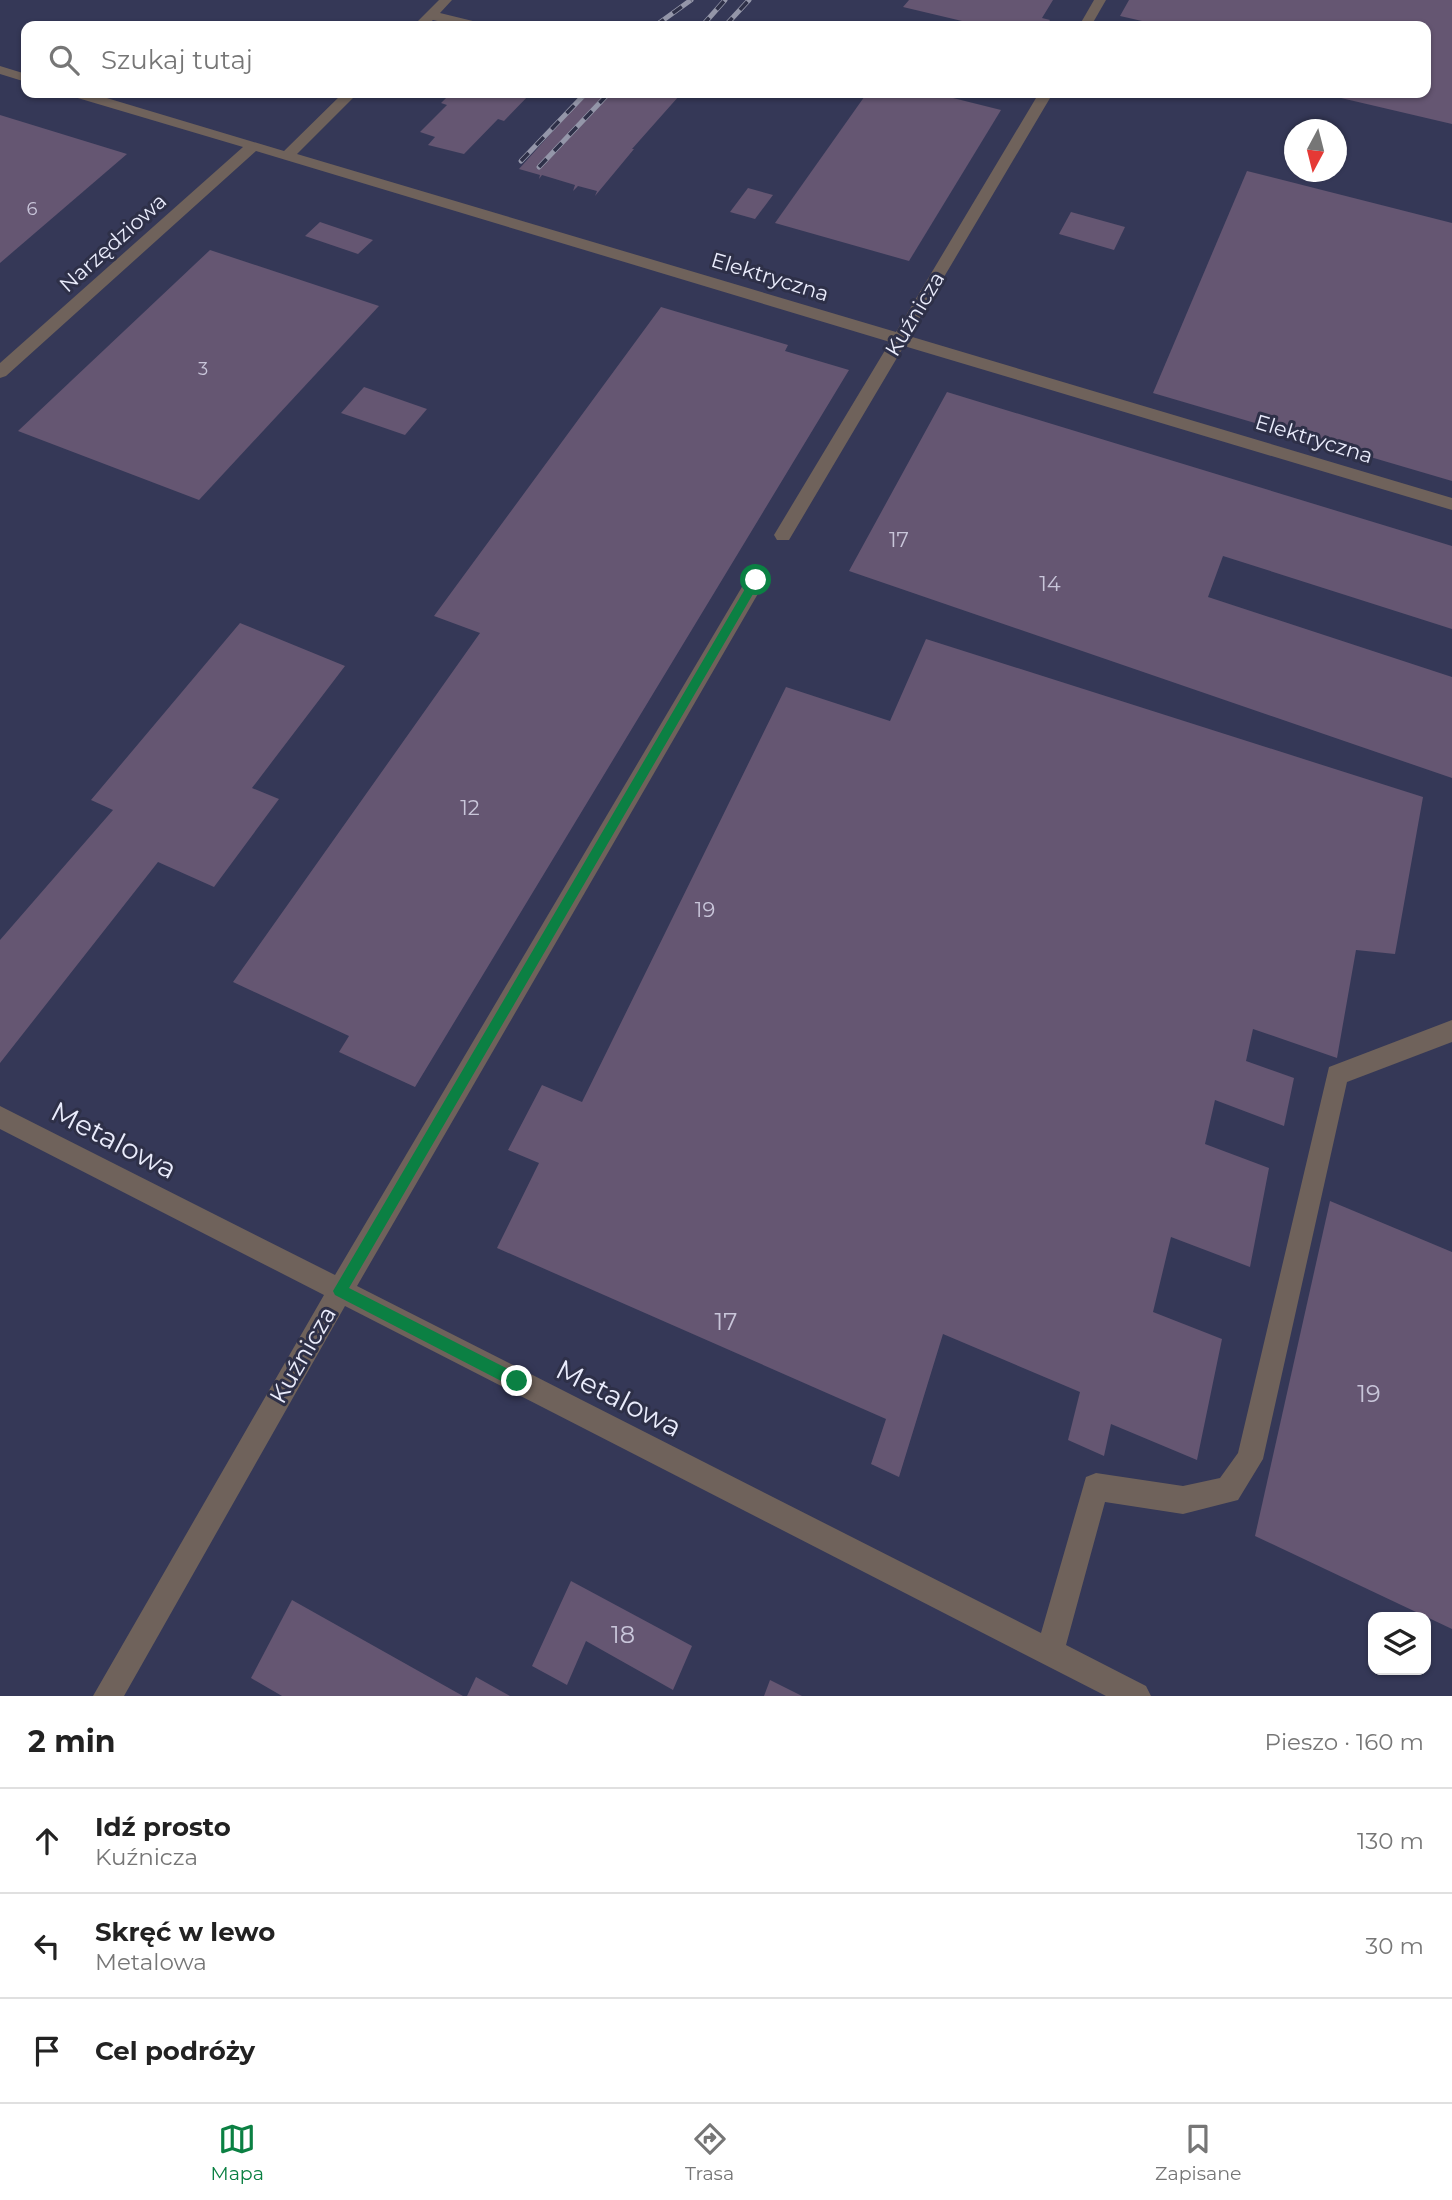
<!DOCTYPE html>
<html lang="pl">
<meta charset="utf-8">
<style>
:root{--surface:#fff;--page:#f2f2f2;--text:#222;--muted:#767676;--line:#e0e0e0;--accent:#0b8043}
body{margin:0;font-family:Montserrat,sans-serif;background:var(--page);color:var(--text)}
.controls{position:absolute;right:21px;bottom:21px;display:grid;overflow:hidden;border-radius:14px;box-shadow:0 2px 5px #0004}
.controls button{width:63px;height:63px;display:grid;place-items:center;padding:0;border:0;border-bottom:2px solid var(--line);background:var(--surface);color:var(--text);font:35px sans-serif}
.compass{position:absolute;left:1284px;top:119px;width:63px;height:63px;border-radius:50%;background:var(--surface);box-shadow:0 2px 5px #0004;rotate:187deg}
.stop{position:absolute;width:21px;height:21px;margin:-16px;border:5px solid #0b8043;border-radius:50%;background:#fff}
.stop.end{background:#0b8043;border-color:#fff;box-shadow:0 2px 7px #0008}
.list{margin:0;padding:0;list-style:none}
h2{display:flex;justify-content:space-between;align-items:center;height:91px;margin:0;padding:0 28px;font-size:30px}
h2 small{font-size:23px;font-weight:400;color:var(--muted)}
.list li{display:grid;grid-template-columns:46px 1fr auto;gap:21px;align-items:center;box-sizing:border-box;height:105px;padding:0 28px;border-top:2px solid var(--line)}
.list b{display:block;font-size:26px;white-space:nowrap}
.list p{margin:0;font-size:23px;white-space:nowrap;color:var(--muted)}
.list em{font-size:23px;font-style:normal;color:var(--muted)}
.icon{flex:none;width:38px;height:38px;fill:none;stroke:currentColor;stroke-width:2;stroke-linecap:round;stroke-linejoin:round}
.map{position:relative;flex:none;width:1452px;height:1696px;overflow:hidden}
.search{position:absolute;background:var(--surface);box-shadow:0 2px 5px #0004;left:21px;right:21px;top:21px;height:77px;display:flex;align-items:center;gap:18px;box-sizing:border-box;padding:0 24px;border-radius:14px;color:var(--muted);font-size:26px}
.sheet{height:406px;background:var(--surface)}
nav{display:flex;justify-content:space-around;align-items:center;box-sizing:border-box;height:98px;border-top:2px solid var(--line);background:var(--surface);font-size:19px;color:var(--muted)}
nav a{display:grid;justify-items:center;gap:4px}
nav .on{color:var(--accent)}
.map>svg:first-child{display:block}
.built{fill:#353857;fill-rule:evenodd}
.building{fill:#655672}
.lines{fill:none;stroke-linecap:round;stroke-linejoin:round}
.minor{fill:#6f625b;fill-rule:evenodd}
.rail-casing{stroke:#9496a9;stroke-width:5}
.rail{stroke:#2e3048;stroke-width:3.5;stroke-dasharray:11;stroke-linecap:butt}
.route{fill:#0b8043}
.labels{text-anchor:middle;stroke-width:6;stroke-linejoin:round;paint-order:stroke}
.far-number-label{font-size:18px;fill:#c9c6da}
.far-street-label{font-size:21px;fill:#eaecfc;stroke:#2e3048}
.number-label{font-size:21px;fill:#c9c6da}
.near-number-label{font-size:24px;fill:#c9c6da}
.street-label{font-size:24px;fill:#eaecfc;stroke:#2e3048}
.near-street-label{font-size:28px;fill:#eaecfc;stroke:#2e3048}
</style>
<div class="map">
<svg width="1452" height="1696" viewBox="0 0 1452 1696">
<rect width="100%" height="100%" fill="#2e3048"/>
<path class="built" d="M 0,0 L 1452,0 L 1452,1696 L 0,1696 ZM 26,26 L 1426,26 L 1426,93 L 26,93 ZM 1294,130 L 1336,130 L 1336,172 L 1294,172 ZM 1373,1617 L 1426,1617 L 1426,1670 L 1373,1670 Z"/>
<g class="building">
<polygon points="909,0 1053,0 1042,18 1050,20 1046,26 983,26 903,7"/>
<polygon points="1129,0 1452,0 1452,124 1324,94 1426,93 1426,26 1164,26 1120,16"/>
<polygon points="451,93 531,93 504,121 498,119 464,154 428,145 435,137 420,132 447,105 441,103"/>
<polygon points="587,93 679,93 677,95 679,96 632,149 634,149 595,196 597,191 578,186 573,191 575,185 542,175 539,179 540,175 519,169"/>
<polygon points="867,93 933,93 1001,110 909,261 775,223"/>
<polygon points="0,115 127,154 0,263"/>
<polygon points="1247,171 1452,223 1452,481 1153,393"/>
<polygon points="748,188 773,195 755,219 730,212"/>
<polygon points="1071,212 1125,227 1114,250 1059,234"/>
<polygon points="320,222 373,240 358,254 305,236"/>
<polygon points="210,250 379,306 199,500 18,431"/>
<polygon points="661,307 788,345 785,351 849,370 415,1087 339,1052 349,1036 233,982 480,633 434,616"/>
<polygon points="364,387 427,409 405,435 341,413"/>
<polygon points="947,392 1452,546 1452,629 1223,556 1208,597 1452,677 1452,778 849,571"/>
<polygon points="240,623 345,666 252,788 279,799 214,887 158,862 0,1063 0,940 113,810 91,800"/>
<polygon points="926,639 1423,797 1395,954 1356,950 1337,1058 1253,1029 1246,1061 1294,1078 1284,1126 1215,1100 1205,1144 1269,1168 1250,1267 1171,1237 1153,1312 1222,1339 1197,1460 1111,1424 1104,1456 1068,1440 1080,1392 943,1334 899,1477 871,1464 886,1419 497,1248 539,1163 508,1150 542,1085 582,1102 786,687 890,721"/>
<polygon points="1330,1201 1452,1252 1452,1629 1255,1536"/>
<polygon points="571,1581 692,1646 673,1690 586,1641 567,1685 532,1666"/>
<polygon points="292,1600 463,1696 282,1696 251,1678"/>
<polygon points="476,1677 510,1696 467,1696"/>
<polygon points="770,1680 802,1696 764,1696"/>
</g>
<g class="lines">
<g class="minor">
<polygon points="439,0 452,0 440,13 481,23 483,26 460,26 433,20 426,26 413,26"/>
<polygon points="1094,0 1106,0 1091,26 1079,26"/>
<polygon points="0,66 26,74 26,82 0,74"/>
<polygon points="69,93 90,93 284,151 343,93 358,93 297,154 896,332 1039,93 1053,93 909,336 1452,498 1452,510 904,346 789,540 777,540 774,535 890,342 256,151 6,376 0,378 0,363 243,147 71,96"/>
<polygon points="756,573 763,575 765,580 763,585 357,1286 1041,1633 1086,1477 1096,1473 1183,1486 1220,1478 1238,1453 1329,1067 1452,1020 1452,1042 1347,1082 1263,1459 1238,1500 1183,1514 1105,1502 1066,1645 1146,1686 1151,1696 1106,1696 345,1306 124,1696 93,1696 324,1295 0,1129 0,1106 335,1275 749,575"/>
</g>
<defs>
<g id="rail">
<polyline points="655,26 691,0"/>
<polyline points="702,26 725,0"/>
<polyline points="725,26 749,0"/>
<polyline points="521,161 586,93"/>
<polyline points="539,167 609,93"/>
</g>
</defs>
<use href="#rail" class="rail-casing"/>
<use href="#rail" class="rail"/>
</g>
<polygon class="route" points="756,576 760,577 760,582 349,1288 522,1376 525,1381 517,1389 335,1295 333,1291 752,577"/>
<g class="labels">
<g class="far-number-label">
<text x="32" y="215">6</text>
<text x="203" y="375">3</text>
</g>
<g class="far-street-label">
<text transform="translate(113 243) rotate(-42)" y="7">Narzędziowa</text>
<text transform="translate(770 277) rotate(17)" y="7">Elektryczna</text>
<text transform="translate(915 314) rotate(-59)" y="7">Kuźnicza</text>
<text transform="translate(1314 439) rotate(17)" y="7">Elektryczna</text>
</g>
<g class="number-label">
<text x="899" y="547">17</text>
<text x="1050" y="591">14</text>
<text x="470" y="815">12</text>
<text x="705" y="917">19</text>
</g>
<g class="near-number-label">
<text x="726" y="1330">17</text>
<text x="1369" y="1402">19</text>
<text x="623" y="1643">18</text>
</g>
<g class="street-label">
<text transform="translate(303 1355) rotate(-60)" y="8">Kuźnicza</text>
</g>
<g class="near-street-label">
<text transform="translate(114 1140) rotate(27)" y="10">Metalowa</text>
<text transform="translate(619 1398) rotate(27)" y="10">Metalowa</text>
</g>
</g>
</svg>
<div class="controls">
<button><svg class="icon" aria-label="layers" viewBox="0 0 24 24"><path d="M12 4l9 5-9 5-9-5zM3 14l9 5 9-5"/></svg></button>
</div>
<svg class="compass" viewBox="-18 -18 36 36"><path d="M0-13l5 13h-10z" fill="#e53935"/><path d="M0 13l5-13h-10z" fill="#767676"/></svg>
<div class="stop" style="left:756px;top:580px"></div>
<div class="stop end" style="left:517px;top:1381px"></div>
<div class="search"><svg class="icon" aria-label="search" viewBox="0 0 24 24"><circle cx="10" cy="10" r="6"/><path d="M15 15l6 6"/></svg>Szukaj tutaj</div>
</div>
<section class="sheet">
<h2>2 min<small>Pieszo · 160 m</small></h2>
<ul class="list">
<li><svg class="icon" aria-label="ahead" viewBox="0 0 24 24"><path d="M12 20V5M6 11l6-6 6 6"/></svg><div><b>Idź prosto</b><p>Kuźnicza</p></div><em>130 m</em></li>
<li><svg class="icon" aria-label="left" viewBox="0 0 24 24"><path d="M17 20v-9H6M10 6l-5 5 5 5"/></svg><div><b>Skręć w lewo</b><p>Metalowa</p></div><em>30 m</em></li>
<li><svg class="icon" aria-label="arrive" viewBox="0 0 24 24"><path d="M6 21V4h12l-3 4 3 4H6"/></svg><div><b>Cel podróży</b></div></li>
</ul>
</section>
<nav>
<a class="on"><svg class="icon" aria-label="map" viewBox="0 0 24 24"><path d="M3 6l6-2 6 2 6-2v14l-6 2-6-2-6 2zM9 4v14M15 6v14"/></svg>Mapa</a>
<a><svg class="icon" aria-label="directions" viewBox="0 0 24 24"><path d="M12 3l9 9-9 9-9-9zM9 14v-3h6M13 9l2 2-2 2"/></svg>Trasa</a>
<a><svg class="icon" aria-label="saved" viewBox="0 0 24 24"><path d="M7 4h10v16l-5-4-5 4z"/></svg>Zapisane</a>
</nav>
